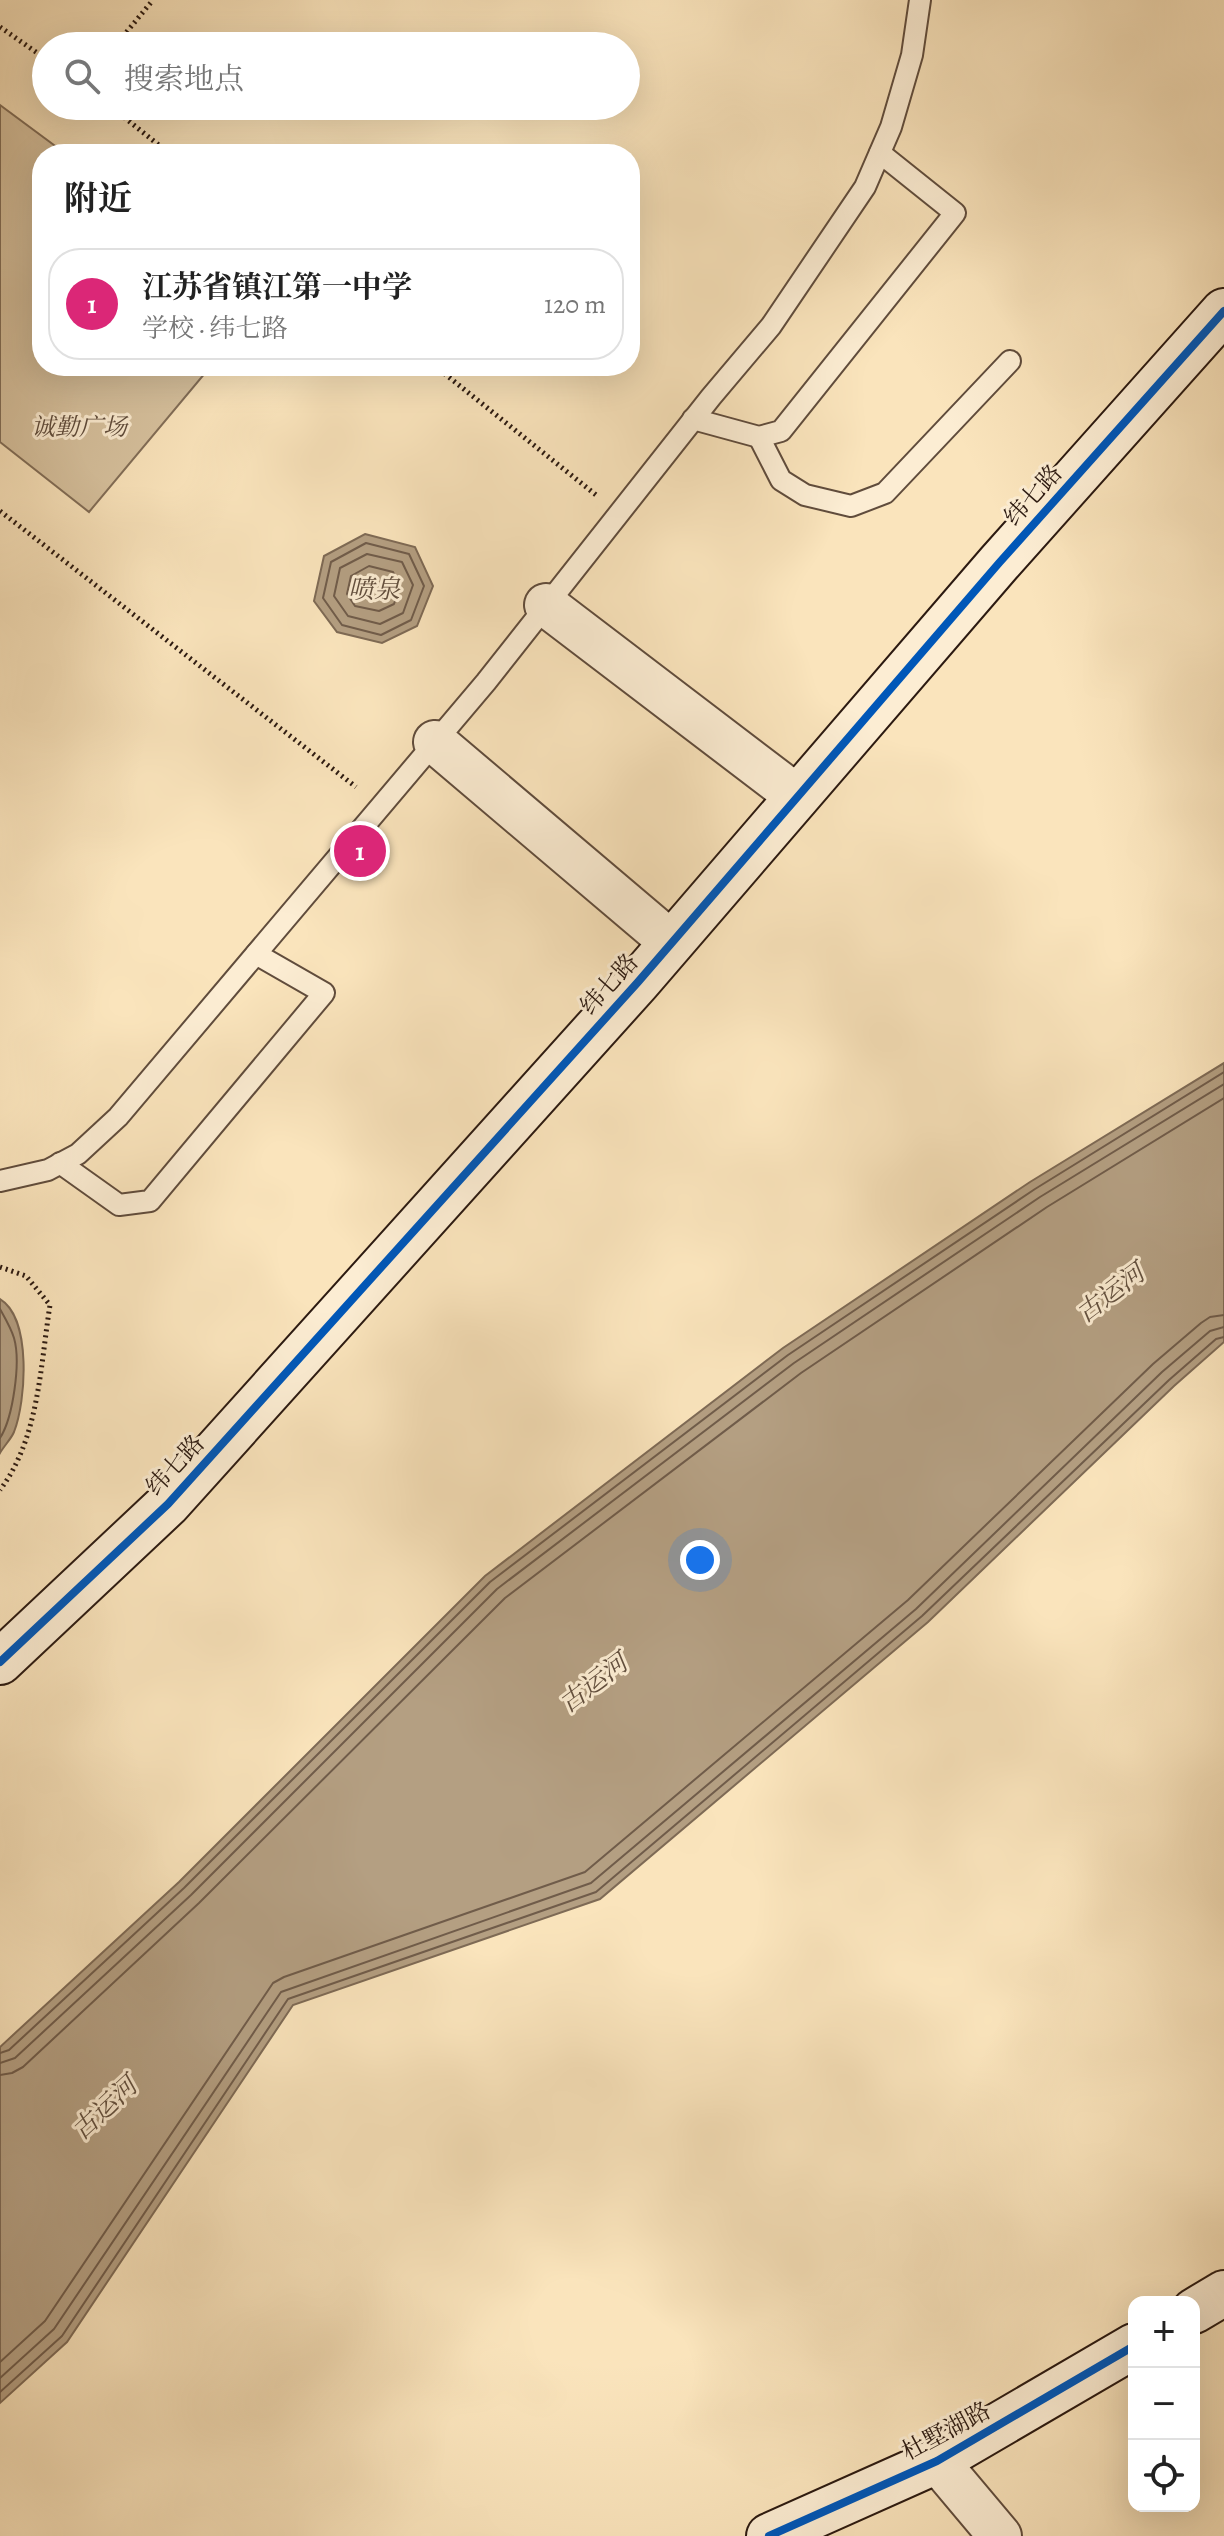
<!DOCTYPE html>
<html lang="zh">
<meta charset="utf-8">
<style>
:root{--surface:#fff;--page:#f6f6f6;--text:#222;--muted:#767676;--line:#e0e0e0;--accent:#db2777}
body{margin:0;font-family:Alegreya,"Noto Serif SC",serif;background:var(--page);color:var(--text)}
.controls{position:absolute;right:24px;bottom:24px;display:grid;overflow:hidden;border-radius:16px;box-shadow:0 8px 32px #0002}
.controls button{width:72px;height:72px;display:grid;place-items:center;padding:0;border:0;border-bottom:2px solid var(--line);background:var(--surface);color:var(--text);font:40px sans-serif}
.you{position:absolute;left:700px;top:1560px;width:28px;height:28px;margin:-20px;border:6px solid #fff;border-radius:50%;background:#1a73e8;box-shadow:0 0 0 12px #1a73e833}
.badge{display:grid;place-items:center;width:52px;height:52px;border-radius:50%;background:var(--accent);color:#fff;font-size:26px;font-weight:700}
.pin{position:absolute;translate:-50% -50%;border:4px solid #fff;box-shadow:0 2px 8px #0006}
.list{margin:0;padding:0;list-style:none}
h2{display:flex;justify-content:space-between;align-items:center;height:104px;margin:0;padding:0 32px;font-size:34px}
h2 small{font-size:26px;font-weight:400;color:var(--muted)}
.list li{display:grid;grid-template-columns:52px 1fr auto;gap:24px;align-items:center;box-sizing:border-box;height:112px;margin:0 16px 16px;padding:0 16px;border:2px solid var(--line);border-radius:32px}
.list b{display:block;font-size:30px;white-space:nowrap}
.list p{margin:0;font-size:26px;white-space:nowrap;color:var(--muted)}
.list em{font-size:26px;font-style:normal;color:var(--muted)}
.icon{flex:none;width:44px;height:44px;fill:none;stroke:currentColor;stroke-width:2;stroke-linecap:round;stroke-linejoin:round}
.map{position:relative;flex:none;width:1224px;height:2536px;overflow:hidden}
.search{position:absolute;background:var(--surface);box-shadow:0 8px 32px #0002;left:32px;top:32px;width:608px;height:88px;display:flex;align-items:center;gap:20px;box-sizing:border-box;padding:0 28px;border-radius:44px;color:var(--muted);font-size:30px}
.panel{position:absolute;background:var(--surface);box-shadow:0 8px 32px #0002;left:32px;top:144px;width:608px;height:232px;border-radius:32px}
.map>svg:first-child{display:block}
.green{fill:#d7c29f;stroke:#826e58;stroke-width:2}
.water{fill:#b49f82;stroke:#7e6a55;stroke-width:2}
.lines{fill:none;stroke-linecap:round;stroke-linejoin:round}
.shore{stroke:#705c4a;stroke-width:2}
.lane-casing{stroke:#604c3c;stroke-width:24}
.street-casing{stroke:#604c3c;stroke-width:46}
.secondary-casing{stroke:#2c1a11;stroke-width:48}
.path{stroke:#2c1a11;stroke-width:5;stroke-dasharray:2 4;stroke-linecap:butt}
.lane{stroke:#fcedd3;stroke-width:20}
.street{stroke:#fcedd3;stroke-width:42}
.secondary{stroke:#fcedd3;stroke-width:44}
.cycleway-casing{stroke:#fcedd3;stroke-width:13}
.cycleway{stroke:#0057b8;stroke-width:8}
.labels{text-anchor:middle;stroke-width:6;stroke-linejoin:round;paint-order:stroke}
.park-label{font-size:24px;font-style:italic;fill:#5f4c3c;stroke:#fcedd3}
.street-label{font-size:24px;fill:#2c1a11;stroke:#fcedd3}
.water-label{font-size:26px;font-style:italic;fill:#624f3e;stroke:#fcedd3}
</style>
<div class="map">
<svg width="1224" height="2536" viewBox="0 0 1224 2536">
<rect width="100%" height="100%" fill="#fae4bc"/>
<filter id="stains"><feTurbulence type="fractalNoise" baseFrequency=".0025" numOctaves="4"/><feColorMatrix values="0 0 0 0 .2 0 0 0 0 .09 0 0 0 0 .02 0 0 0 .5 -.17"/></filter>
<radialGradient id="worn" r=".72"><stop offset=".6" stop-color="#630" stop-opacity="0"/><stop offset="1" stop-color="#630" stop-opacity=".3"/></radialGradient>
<polygon class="green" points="0,105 66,154 42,154 42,366 211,366 89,512 0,442"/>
<g class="water">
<polygon points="365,534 415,547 433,586 417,626 382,643 337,632 314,601 324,556"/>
<polygon points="1224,1063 1224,1342 1174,1386 928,1622 600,1899 293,2005 67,2342 0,2403 0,2047 179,1882 485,1576 783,1348 1030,1182"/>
<path d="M 0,1299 C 32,1318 26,1402 14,1432 C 11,1439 4,1446 0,1453 Z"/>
</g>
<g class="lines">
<g class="shore">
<polygon points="366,543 409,554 424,586 411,620 381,635 342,625 323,598 331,562"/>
<polygon points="367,554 402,562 413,585 403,613 380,624 348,616 334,596 340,568"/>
<polygon points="369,566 393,572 400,586 394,604 379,611 355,606 347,594 351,576"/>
<path d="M 0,1309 C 5,1318 11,1328 14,1338 C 21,1362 13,1418 0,1438"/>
<polyline points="0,2053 9,2050 184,1888 490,1582 788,1355 1035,1189 1224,1072"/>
<polyline points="0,2063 15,2058 191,1895 497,1589 794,1363 1040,1197 1224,1084"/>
<polyline points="0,2075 12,2073 23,2067 199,1903 505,1598 801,1373 1047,1207 1224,1098"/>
<polyline points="0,2362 45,2321 273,1983 284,1977 585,1872 908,1600 1153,1364 1201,1323 1210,1317 1224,1315"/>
<polyline points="0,2378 54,2329 281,1992 591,1883 916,1609 1162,1372 1210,1331 1224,1327"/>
<polyline points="0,2392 62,2336 288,1999 596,1892 922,1616 1169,1380 1216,1339 1224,1337"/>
</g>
<defs>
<g id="lane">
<polyline points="693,419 759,437 781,431 955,213 880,153"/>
<polyline points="759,437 781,480 805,495 851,506 885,493 1010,361"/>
<polyline points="60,1163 119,1205 150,1201 324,993 256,954"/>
<polyline points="0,1181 48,1170 78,1154 118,1117 486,682 711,397 771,326 865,187 891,127 912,55 920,0"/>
</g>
<g id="street">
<polyline points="546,605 798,797"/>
<polyline points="435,742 672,943"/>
<polyline points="937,2461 1000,2536"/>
</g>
<g id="secondary">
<polyline points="0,1662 168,1504 638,982 999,563 1224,311"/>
<polyline points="1194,2311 1224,2293"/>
<polyline points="769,2536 937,2461 1134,2346"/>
</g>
</defs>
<use href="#lane" class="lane-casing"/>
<use href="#street" class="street-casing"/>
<use href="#secondary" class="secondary-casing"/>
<g class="path">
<polyline points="0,27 46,59"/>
<polyline points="115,46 153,0"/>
<polyline points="110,106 170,154"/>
<polyline points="435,366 596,495"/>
<polyline points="0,511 356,787"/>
<path d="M 0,1267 L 26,1276 L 50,1305 C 40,1368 39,1438 0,1490"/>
</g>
<use href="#lane" class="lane"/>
<use href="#street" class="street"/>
<use href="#secondary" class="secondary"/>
<defs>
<g id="cycleway">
<polyline points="0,1662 168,1504 638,982 999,563 1224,311"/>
<polyline points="769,2536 937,2461 1134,2346"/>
</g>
</defs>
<use href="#cycleway" class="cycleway-casing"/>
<use href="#cycleway" class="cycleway"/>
</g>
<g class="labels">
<g class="park-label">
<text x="79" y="435">诚勤广场</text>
</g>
<g class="street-label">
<text transform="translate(1033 495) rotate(-48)" y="8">纬七路</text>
<text transform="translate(609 984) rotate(-48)" y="8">纬七路</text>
<text transform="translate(175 1465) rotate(-47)" y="8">纬七路</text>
<text transform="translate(946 2431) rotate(-28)" y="8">杜墅湖路</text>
</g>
<g class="water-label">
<text x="374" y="598">喷泉</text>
<text transform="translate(1110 1293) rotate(-37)" y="9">古运河</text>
<text transform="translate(593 1683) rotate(-37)" y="9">古运河</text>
<text transform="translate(104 2108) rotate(-43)" y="9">古运河</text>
</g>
</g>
<rect width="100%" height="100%" filter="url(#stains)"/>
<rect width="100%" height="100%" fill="url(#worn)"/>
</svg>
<div class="controls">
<button>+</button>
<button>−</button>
<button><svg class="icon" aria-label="locate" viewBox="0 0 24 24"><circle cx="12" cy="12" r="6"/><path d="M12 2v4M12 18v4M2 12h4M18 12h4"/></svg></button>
</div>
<div class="you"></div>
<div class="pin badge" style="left:360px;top:851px">1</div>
<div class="search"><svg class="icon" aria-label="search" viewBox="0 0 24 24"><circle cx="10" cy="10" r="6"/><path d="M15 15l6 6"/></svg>搜索地点</div>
<section class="panel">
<h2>附近<small></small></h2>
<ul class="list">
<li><span class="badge">1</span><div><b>江苏省镇江第一中学</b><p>学校 · 纬七路</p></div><em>120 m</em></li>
</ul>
</section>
</div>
